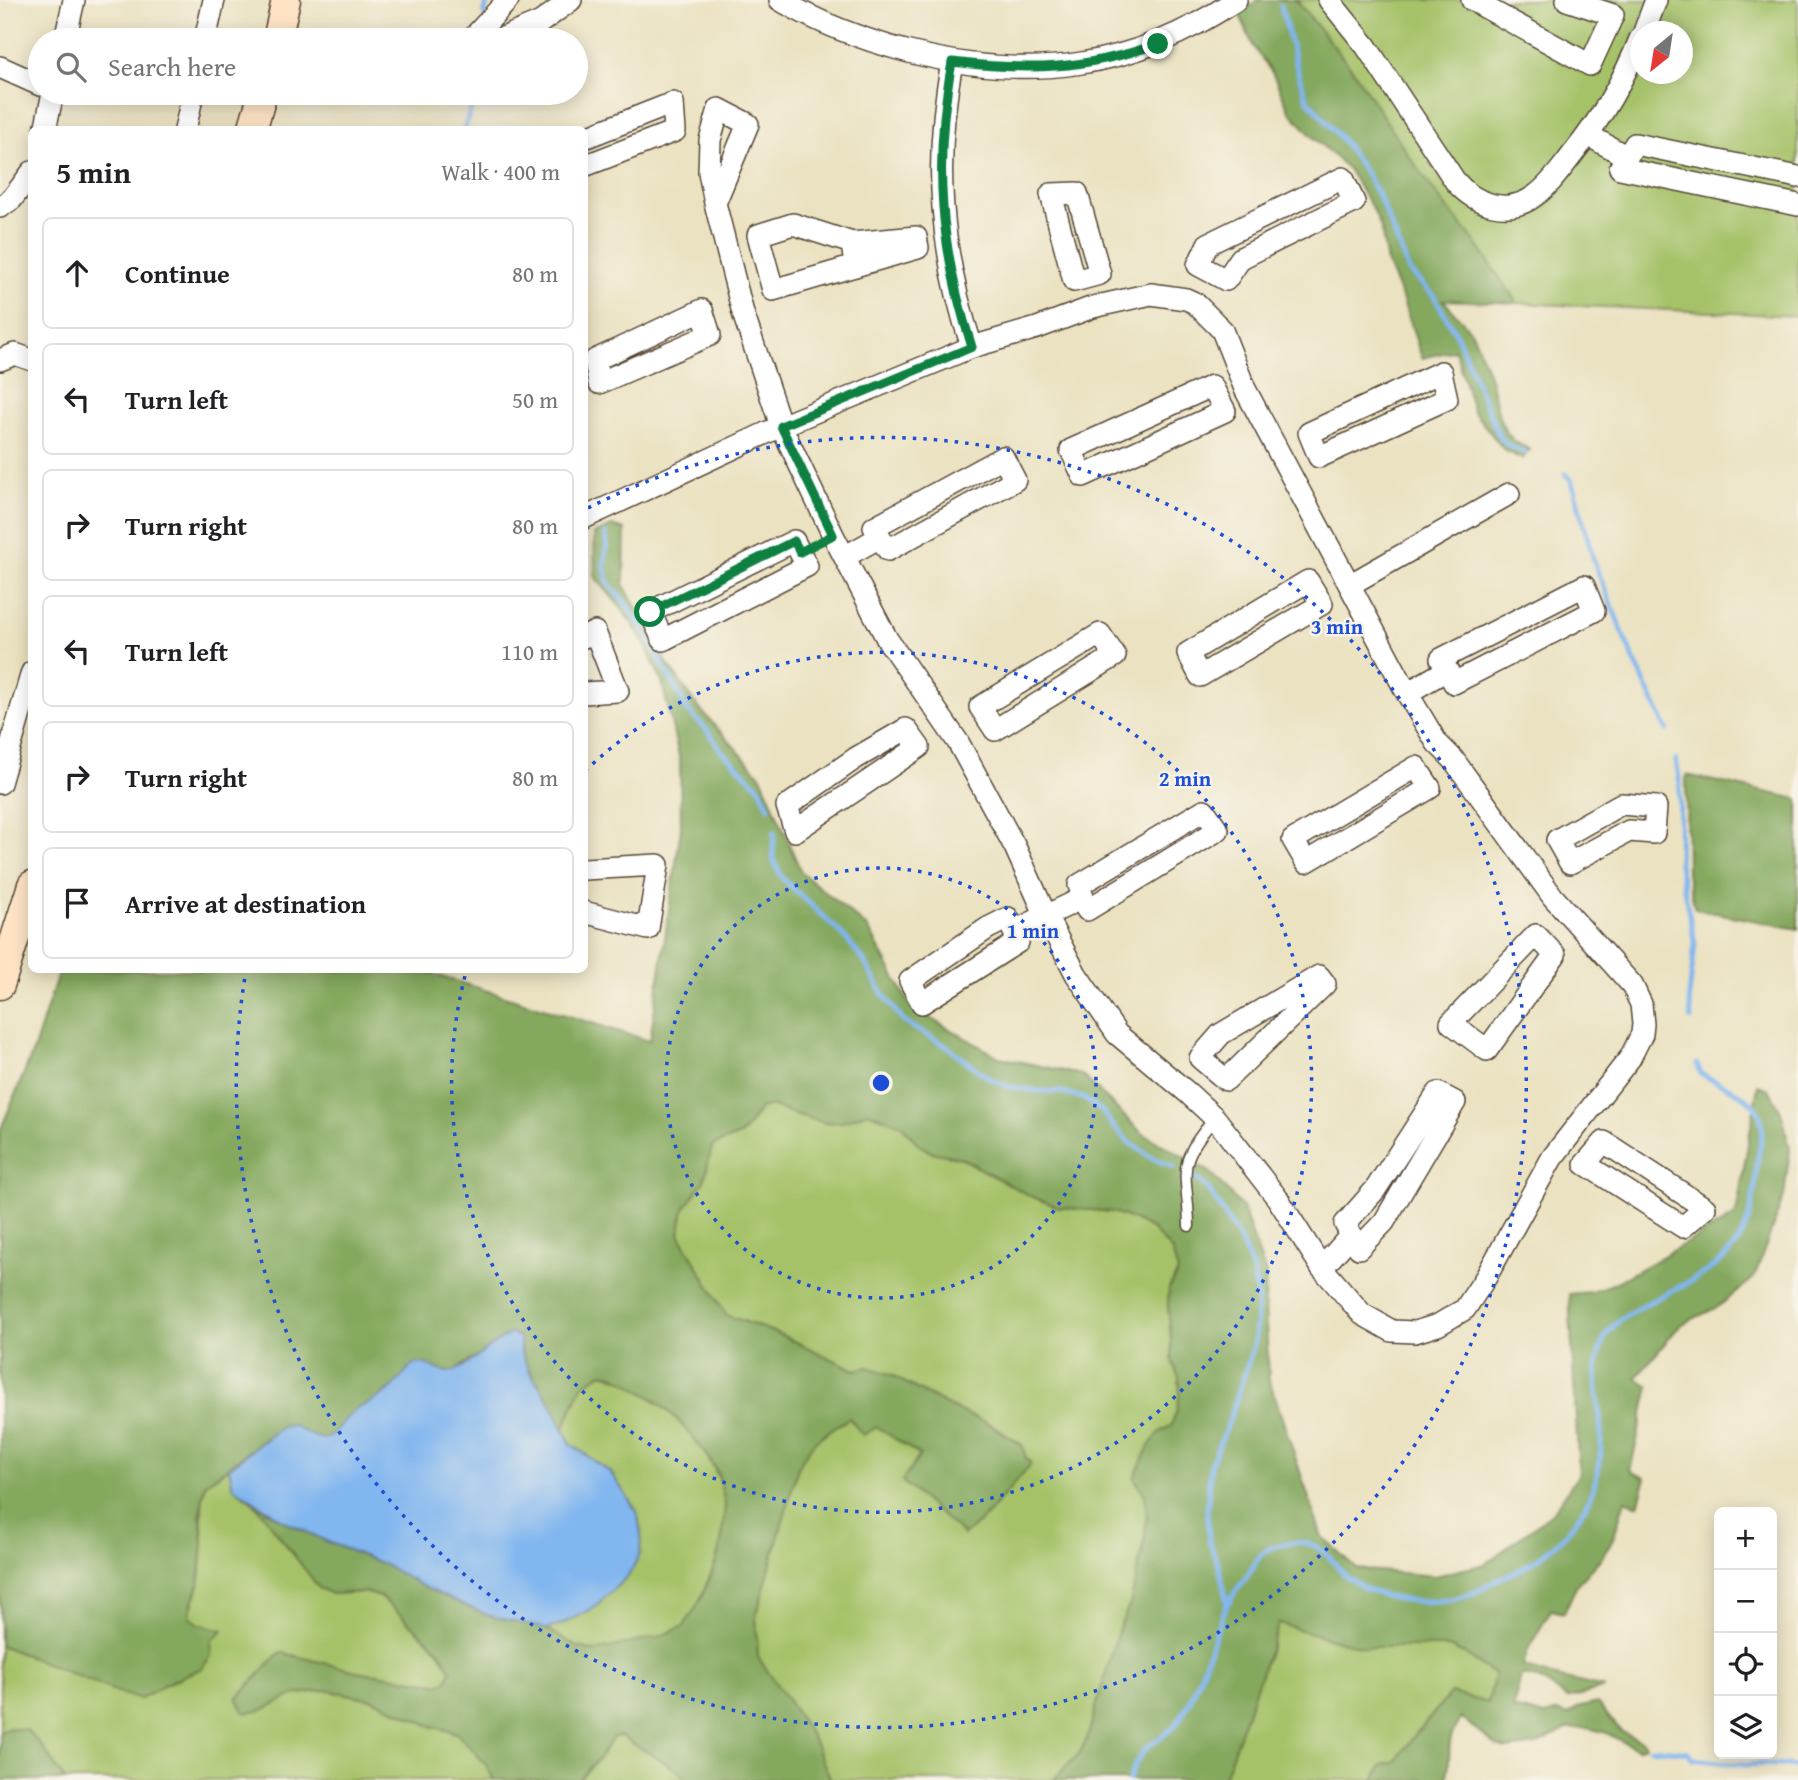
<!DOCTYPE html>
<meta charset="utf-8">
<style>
:root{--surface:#fff;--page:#f2f2f2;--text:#202124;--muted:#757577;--line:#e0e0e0}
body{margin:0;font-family:"Gentium Book Plus",serif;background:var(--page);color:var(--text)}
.controls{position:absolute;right:21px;bottom:21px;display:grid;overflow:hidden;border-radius:10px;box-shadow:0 4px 18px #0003}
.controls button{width:63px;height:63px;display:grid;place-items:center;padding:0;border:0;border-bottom:2px solid var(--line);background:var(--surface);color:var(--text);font:35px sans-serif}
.compass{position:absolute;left:1630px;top:21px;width:63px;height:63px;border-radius:50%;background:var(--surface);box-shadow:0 4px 18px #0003;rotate:210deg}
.stop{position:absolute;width:21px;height:21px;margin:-16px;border:5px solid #0b8043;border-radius:50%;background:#fff}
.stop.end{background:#0b8043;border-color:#fff;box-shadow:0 2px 7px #0008}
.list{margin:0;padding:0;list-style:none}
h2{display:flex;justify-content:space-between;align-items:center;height:91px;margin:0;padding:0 28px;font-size:30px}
h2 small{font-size:23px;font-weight:400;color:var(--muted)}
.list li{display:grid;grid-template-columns:46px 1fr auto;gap:21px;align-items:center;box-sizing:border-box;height:112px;margin:0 14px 14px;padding:0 14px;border:2px solid var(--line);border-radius:10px}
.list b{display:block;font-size:26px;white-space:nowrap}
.list em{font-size:23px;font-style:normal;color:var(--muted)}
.icon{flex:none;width:38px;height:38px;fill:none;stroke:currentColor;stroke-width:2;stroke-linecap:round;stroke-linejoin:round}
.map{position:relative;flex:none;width:1798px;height:1780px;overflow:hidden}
.search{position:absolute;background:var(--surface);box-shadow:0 4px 18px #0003;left:28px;top:28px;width:560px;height:77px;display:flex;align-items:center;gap:18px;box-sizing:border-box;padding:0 24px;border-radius:38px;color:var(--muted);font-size:26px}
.panel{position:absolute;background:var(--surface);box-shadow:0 4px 18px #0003;left:28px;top:126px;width:560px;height:847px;border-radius:10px}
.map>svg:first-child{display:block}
.green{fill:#a6c269;stroke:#707644;stroke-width:2;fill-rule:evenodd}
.forest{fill:#84a85d;stroke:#60693e;stroke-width:2}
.water{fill:#81b6ef;stroke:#5e7086;stroke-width:2}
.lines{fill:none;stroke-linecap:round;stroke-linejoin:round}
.stream{stroke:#81b6ef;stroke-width:5}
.service-casing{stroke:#554636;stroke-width:13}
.minor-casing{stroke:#554636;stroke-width:24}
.secondary-casing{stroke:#554636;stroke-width:31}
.service{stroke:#fff;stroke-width:10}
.minor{stroke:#fff;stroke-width:21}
.secondary{stroke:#fee4c5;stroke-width:28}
.route{stroke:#0b8043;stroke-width:9}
.ring{fill:none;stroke:#1d4ed8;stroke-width:3.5;stroke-dasharray:3.5 7}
.centre{fill:#1d4ed8;stroke:#f7f3e8;stroke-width:3.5}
.ring-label{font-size:21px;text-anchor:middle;font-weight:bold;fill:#1d4ed8;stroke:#f7f3e8;stroke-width:5;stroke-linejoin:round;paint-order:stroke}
</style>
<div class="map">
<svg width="1798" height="1780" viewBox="0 0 1798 1780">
<rect width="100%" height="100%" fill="#f7f3e8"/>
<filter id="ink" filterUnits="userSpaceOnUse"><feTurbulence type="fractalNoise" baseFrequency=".0143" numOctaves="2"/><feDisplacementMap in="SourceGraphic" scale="14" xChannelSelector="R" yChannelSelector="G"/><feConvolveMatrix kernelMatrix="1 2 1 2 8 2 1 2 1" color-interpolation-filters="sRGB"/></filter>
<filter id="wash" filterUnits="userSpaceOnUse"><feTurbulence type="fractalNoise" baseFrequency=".00686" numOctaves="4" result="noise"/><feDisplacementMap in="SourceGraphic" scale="28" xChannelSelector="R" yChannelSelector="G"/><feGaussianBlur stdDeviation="1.57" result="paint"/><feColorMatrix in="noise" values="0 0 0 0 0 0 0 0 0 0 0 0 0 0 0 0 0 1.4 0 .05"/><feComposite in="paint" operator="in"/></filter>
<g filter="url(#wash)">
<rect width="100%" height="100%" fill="#ebe2c1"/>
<g class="green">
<path d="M 1296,0 L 1798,0 L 1798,316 L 1517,303 L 1470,235 L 1445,206 L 1409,156 L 1352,69 ZM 1640,32 L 1682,32 L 1682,74 L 1640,74 Z"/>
<polygon points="769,1106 842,1122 868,1112 902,1125 918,1144 931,1152 962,1158 990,1175 1058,1207 1114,1212 1130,1218 1153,1230 1172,1251 1178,1272 1169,1288 1168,1304 1173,1364 1179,1377 1180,1393 1177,1410 1171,1426 1160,1432 1135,1478 1144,1492 1147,1515 1145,1537 1130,1605 1119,1628 1087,1739 1079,1754 1053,1780 831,1780 811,1735 758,1657 756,1617 797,1470 805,1451 817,1437 850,1418 863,1435 877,1426 920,1456 903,1481 964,1535 986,1516 1031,1464 1026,1458 1022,1445 989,1424 948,1406 889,1374 868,1367 855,1370 779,1334 726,1315 679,1234 684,1209 703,1181 712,1146 742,1134 761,1108"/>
<path d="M 601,1373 C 650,1383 724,1454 725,1506 C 726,1532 718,1559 707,1583 C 702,1596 695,1614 685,1625 C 674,1636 650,1639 635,1642 C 623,1645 607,1652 594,1651 C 577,1650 560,1638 546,1629 L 562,1624 L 592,1609 L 629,1575 L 641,1533 L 637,1512 L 611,1473 L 571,1444 L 563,1430 L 582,1386 Z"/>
<path d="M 229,1468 L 233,1487 L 255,1504 L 276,1529 L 287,1547 L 331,1594 L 364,1592 L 381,1597 L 438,1649 L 451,1670 L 447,1681 L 439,1684 L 356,1671 L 280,1652 L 237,1698 L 253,1712 L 293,1695 L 326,1690 L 372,1699 L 431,1726 L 457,1733 L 486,1763 L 494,1780 L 65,1780 L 43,1748 L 11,1728 L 0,1731 L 0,1645 L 123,1694 L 141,1699 L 165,1684 L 202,1668 L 210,1656 L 212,1640 L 223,1630 L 199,1624 L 190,1616 C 191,1604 197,1595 199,1584 C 201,1575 201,1565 202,1556 C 204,1532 199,1509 205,1484 Z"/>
<polygon points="1279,1623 1341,1642 1367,1647 1449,1647 1464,1654 1495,1675 1488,1703 1451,1693 1415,1735 1395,1762 1382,1765 1374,1780 1223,1780"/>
<polygon points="621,1736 679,1771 686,1780 578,1780 599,1758 613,1737"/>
</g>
<g class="forest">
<polygon points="1257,0 1296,0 1352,69 1409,156 1445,206 1470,235 1517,303 1443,300 1472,332 1489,375 1500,419 1506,432 1515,442 1530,450 1522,459 1505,451 1473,411 1455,350 1422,358 1401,295 1387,263 1381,228 1374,211 1348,169 1311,135 1290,112 1273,74 1253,46 1240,15"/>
<path d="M 612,526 L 625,530 L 624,585 L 667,663 L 698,707 L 761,776 L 801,872 L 868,928 L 911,1007 L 999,1057 L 1082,1075 L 1142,1133 L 1210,1172 L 1242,1207 L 1266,1274 L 1265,1303 L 1269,1379 L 1322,1537 L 1357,1569 L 1435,1576 L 1485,1564 L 1552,1513 L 1579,1474 L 1569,1294 L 1592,1292 L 1615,1283 L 1736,1215 L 1758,1085 L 1769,1089 L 1781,1111 L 1790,1148 L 1784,1196 L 1754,1278 L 1718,1307 L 1680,1325 L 1636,1378 L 1649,1386 L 1630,1471 L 1646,1478 L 1638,1505 L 1625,1500 L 1612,1542 L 1601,1558 L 1577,1584 L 1564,1613 L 1551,1610 L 1528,1649 L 1523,1666 L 1551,1676 L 1605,1688 L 1567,1699 C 1552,1686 1540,1678 1521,1675 L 1513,1708 L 1545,1716 L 1558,1712 L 1568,1715 L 1577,1708 L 1597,1703 L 1622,1732 L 1643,1742 L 1645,1746 L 1637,1749 L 1604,1732 L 1587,1728 L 1567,1729 L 1536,1745 L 1506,1749 L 1497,1746 L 1461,1718 C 1442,1746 1454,1752 1446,1780 L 1374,1780 L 1382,1765 L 1395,1762 L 1415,1735 L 1451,1693 L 1488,1703 L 1495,1675 L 1464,1654 L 1449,1647 L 1367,1647 L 1341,1642 L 1279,1623 L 1223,1780 L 1053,1780 L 1079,1754 L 1087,1739 L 1119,1628 L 1130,1605 L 1145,1537 L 1147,1515 L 1144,1493 L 1134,1478 L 1149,1446 L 1160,1432 L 1171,1426 L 1177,1410 L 1180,1393 L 1179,1377 L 1173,1364 L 1168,1304 L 1169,1288 L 1178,1272 L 1172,1251 L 1153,1230 L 1130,1218 L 1113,1212 L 1058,1207 L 1030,1196 L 962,1158 L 931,1152 L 918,1144 L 902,1125 L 868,1112 L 842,1122 L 825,1123 L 769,1106 L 761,1108 L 742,1134 L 712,1146 L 704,1181 L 684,1209 L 679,1234 L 726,1315 L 779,1334 L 855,1370 L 868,1367 L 889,1374 L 948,1406 L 989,1424 L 1022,1445 L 1026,1458 L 1031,1464 L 986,1516 L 964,1535 L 902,1481 L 920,1455 L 877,1427 L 863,1435 L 849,1418 C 823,1434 810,1441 797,1470 L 756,1617 L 758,1657 L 811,1735 L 831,1780 L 686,1780 L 679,1771 L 620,1736 L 613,1737 L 599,1758 L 578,1780 L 494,1780 L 485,1763 L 457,1733 L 431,1726 L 372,1699 L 326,1690 L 293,1695 L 263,1710 L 245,1713 L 237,1698 L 280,1652 L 356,1671 L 438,1684 L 447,1681 L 451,1670 L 438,1649 L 381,1597 L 364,1592 L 331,1594 L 319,1588 L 255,1504 L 286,1522 L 328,1542 L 381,1563 L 426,1588 L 487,1615 L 546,1629 L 578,1647 L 595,1651 L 661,1636 L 684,1626 L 699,1602 L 715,1566 L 722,1538 L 725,1504 L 718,1474 L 710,1459 L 677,1419 L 654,1399 L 614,1375 L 602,1373 L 582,1386 L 563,1430 C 558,1420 554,1409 548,1399 C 535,1378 521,1363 519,1338 L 470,1360 L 453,1372 L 439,1371 L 423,1364 L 412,1366 L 396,1384 L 374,1401 L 356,1409 L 335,1434 L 323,1438 L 309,1435 L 294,1425 L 281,1427 L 205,1484 L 200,1514 L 203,1542 L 199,1585 L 191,1604 L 190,1616 L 199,1624 L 223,1630 L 212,1640 L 211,1656 L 202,1668 L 165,1684 L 141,1699 L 123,1694 L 0,1645 L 0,1131 L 34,1049 L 59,970 L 420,970 L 650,1041 L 681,828 L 680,761 L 662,682 L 644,642 L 622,609 L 595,577 L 594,534 Z"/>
<polygon points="1686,775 1798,799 1798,929 1695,909 1687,874"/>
<polygon points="11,1728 27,1730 43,1748 65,1780 0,1780 0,1731"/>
</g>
<path class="water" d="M 512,1333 L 520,1338 L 520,1350 L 529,1371 L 549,1400 L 571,1444 L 611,1473 L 637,1512 L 641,1533 L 640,1554 L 629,1575 L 592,1609 L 562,1624 L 546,1629 L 487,1615 L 426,1588 L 381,1563 L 328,1542 L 286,1522 L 233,1487 L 229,1468 L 281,1427 L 294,1425 C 333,1452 328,1433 354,1411 C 359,1406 367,1405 373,1401 C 382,1396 392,1389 398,1381 C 403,1377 407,1368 413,1365 C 426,1358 440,1376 454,1371 C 473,1364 491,1342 512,1333 Z"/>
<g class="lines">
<g class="stream">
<polyline points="1281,6 1299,76 1307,99 1344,142 1367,175 1381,201 1409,271 1434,296 1457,336 1499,436 1508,445 1525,453"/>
<polyline points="484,14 488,0"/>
<polyline points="464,130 476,93"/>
<polyline points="1565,474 1571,480 1574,488 1594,562 1630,651 1667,730"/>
<polyline points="605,533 607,544 604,564 608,583 623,600 646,634 688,711 707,730 721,750 760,788 769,807"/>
<polyline points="1676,760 1680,783 1679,864 1695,944 1689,996 1691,1019"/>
<polyline points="774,832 773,859 782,878 844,936 864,961 883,994 904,1022 945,1045 990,1079 1010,1087 1038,1091 1061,1092 1083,1098 1102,1111 1113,1126 1130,1143 1152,1158 1174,1167"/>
<polyline points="1195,1178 1208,1188 1241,1242 1253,1270 1258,1300 1255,1342 1227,1427 1211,1463 1207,1511 1209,1542 1219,1566 1227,1603"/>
<polyline points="1650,1748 1688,1752 1693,1759 1745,1765 1764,1764 1798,1767"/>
<path d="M 1129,1780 C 1133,1768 1137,1758 1146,1749 C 1157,1738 1173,1732 1181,1717 C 1201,1683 1210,1643 1226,1607 C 1232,1594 1242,1584 1250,1572 C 1254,1565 1257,1558 1263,1553 C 1280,1540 1308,1538 1324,1552 C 1333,1559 1339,1571 1349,1578 C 1385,1605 1440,1608 1480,1590 C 1487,1586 1494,1581 1501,1578 C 1510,1573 1520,1571 1528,1565 C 1582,1530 1607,1484 1600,1419 C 1597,1392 1591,1363 1605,1338 C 1614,1321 1629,1314 1646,1304 C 1685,1283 1734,1267 1748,1220 C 1754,1203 1755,1184 1757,1166 C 1758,1155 1761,1143 1762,1131 C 1765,1098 1723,1086 1701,1074 L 1697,1064"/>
</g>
</g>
</g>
<g filter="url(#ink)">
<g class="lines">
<defs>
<path id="service" d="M 1189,1226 C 1188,1170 1173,1166 1215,1118"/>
<g id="minor">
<path d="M 780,0 C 820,24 864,40 909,52 C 1028,82 1133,70 1236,0"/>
<path d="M 1329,0 L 1366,46 L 1455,181 C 1475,205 1509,216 1536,195 C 1550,185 1561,169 1572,155 C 1601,119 1623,82 1640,39"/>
<polyline points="1472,0 1590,65 1613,15 1567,0"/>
<polyline points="1644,32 1656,0"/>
<polyline points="65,40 74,0"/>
<polyline points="205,40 214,0"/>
<polyline points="471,40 508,0"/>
<polyline points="498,40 541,22 571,0"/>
<path d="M 952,62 C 933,162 940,251 972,347"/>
<polyline points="0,67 40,85"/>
<polyline points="45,130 53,93"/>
<polyline points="185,130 193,93"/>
<polyline points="1588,135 1627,157"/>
<polyline points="584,138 673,103 675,131 584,166"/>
<polyline points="1798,177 1635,144 1620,168 1798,205"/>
<polygon points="1343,178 1354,202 1241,258 1226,280 1198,265 1208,244"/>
<polygon points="1077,193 1100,274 1074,281 1051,194"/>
<polyline points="0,207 12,199 32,172"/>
<polygon points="793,224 852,243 855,266 773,290 758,235"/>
<polyline points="852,243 916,237 918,248 855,266"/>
<polygon points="702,310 710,335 599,383 595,360"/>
<polyline points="0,360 15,354 32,360"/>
<polygon points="1441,372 1447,399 1319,457 1309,433"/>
<polygon points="1212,386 1225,411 1083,476 1071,450"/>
<polygon points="1003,457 1015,480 888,550 874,527"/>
<polyline points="584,518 781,426 972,347 1037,328 1093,307 1151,294 1186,299 1195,303 1222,330 1245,389 1407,693 1437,743 1453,759 1553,897 1632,985 1641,1004 1643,1024 1642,1034 1630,1058 1552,1158 1486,1277 1465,1309 1438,1325 1415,1332 1392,1331 1362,1314 1322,1268 1278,1199 1215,1118 1188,1093 1117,1034 1076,974 1046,916 1015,847 958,742 887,639 833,535 781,426 743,313 715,203 709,172 710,140 719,109 748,124 715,203"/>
<polygon points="794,541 807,566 663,640 650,612"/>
<polyline points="846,556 880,537"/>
<polygon points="1308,581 1322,604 1200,676 1188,653"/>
<polyline points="1351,584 1509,494"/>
<polygon points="1584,586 1594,611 1454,683 1441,659"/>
<polygon points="1100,634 1115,656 995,730 980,707"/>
<polyline points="584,637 595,632 618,691 584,693"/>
<polyline points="1407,693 1447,670"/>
<polygon points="906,729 919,747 795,831 787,806 856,758"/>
<polygon points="1416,767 1430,788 1306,862 1293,840"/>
<polyline points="0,783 32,672"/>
<polygon points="1621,804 1656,807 1654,833 1629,831 1570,863 1557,840"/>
<polygon points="1204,810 1218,830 1087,910 1079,885"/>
<polyline points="584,869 658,865 648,929 584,912"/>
<polygon points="1008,918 1018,942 922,1003 910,981 988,928"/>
<polyline points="1014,931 1083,898"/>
<polygon points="1536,935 1555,955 1487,1050 1451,1023"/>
<polygon points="1319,976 1325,984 1226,1080 1200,1058 1221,1034"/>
<polygon points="1438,1093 1455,1102 1384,1222 1359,1248 1345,1224 1375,1190"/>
<polygon points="1604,1142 1705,1208 1683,1227 1585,1164"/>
<polyline points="1322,1268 1351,1235"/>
</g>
<g id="secondary">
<polyline points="277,40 286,0"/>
<polyline points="252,130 263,93"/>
<polyline points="0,985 32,885"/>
</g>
</defs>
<use href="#service" class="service-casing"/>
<use href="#minor" class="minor-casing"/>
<use href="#secondary" class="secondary-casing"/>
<use href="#service" class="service"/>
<use href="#minor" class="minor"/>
<use href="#secondary" class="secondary"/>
</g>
</g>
<g class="lines" filter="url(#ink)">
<path class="route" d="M 650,612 L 794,541 L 800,552 L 833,535 L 781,426 L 972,347 C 940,250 933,162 952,62 C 1029,71 1083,70 1158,44"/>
</g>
<g class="ring">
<circle cx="881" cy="1083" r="215"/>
<path d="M585 771A430 430 0 1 1 466 972"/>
<path d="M588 508A645 645 0 1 1 246 971"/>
</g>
<circle cx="881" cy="1083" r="10" class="centre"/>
<g class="ring-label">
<text x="1337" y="634">3 min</text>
<text x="1185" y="786">2 min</text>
<text x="1033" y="938">1 min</text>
</g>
</svg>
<div class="controls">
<button>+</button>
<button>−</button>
<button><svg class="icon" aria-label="locate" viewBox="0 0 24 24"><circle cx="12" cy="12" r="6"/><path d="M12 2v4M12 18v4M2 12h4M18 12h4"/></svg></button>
<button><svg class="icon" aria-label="layers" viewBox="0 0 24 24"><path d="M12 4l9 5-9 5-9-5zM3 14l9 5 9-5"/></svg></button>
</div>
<svg class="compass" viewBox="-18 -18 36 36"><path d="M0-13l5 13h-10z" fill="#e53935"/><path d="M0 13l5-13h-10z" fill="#757577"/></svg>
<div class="stop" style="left:650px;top:612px"></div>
<div class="stop end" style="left:1158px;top:44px"></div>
<div class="search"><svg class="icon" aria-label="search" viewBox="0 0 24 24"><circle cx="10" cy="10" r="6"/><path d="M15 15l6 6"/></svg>Search here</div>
<section class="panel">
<h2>5 min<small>Walk · 400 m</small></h2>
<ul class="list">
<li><svg class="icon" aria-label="ahead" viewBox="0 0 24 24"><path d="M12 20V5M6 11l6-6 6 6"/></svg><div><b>Continue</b></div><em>80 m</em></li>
<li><svg class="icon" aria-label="left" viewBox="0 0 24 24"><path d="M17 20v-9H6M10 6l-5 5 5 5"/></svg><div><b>Turn left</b></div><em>50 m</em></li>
<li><svg class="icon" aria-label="right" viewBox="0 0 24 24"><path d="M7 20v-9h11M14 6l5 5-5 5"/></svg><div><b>Turn right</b></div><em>80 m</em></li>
<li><svg class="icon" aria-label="left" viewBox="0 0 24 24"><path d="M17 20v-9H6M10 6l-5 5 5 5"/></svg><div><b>Turn left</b></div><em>110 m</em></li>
<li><svg class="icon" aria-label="right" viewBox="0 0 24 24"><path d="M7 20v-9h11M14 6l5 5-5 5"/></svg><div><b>Turn right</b></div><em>80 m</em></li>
<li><svg class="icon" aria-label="arrive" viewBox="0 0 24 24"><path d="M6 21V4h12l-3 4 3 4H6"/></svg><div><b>Arrive at destination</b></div></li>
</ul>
</section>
</div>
